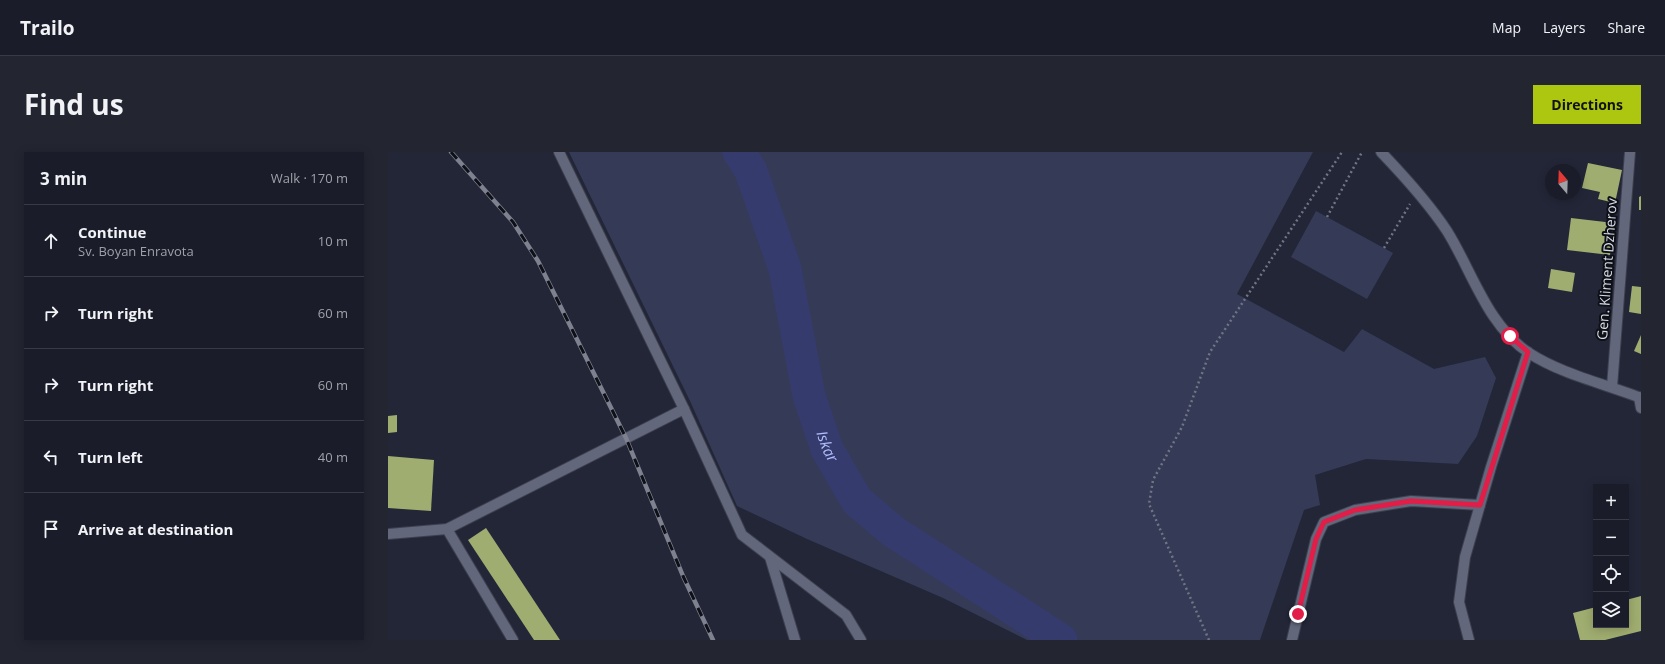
<!DOCTYPE html>
<meta charset="utf-8">
<style>
:root{--surface:#1a1c29;--page:#232531;--text:#f1f3f6;--muted:#9fa1a8;--line:#383a46;--accent:#adc60f}
body{margin:0;font-family:"Open Sans",sans-serif;background:var(--page);color:var(--text)}
.controls{position:absolute;right:12px;bottom:12px;display:grid;overflow:hidden;border-radius:0px;box-shadow:0 2px 10px #0003}
.controls button{width:36px;height:36px;display:grid;place-items:center;padding:0;border:0;border-bottom:1px solid var(--line);background:var(--surface);color:var(--text);font:20px sans-serif}
.compass{position:absolute;left:1157px;top:12px;width:36px;height:36px;border-radius:50%;background:var(--surface);box-shadow:0 2px 10px #0003;rotate:341deg}
.stop{position:absolute;width:12px;height:12px;margin:-9px;border:3px solid #e11d48;border-radius:50%;background:#fff}
.stop.end{background:#e11d48;border-color:#fff;box-shadow:0 1px 4px #0008}
.list{margin:0;padding:0;list-style:none}
h2{display:flex;justify-content:space-between;align-items:center;height:52px;margin:0;padding:0 16px;font-size:17px}
h2 small{font-size:13px;font-weight:400;color:var(--muted)}
.list li{display:grid;grid-template-columns:26px 1fr auto;gap:12px;align-items:center;box-sizing:border-box;height:72px;padding:0 16px;border-top:1px solid var(--line)}
.list b{display:block;font-size:15px;white-space:nowrap}
.list p{margin:0;font-size:13px;white-space:nowrap;color:var(--muted)}
.list em{font-size:13px;font-style:normal;color:var(--muted)}
.icon{flex:none;width:22px;height:22px;fill:none;stroke:currentColor;stroke-width:2;stroke-linecap:round;stroke-linejoin:round}
.map{position:relative;flex:none;width:1253px;height:488px;overflow:hidden;border-radius:0px}
header{display:flex;align-items:center;gap:24px;box-sizing:border-box;height:56px;padding:0 20px;background:var(--surface);border-bottom:1px solid var(--line)}
header strong{font-size:19px}
nav{display:flex;gap:22px;margin-inline-start:auto;font-size:14px}
.intro{display:flex;align-items:center;justify-content:space-between;box-sizing:border-box;height:96px;padding:0 24px}
h1{margin:0;font-size:28px}
.button{padding:10px 18px;border-radius:0px;background:var(--accent);color:#111;font-size:14px;font-weight:700}
main{display:flex;gap:24px;padding:0 24px}
aside{flex:1;background:var(--surface);border-radius:0px;box-shadow:0 2px 10px #0003}
.map>svg:first-child{display:block}
.green{fill:#353a57}
.lines{fill:none;stroke-linecap:round;stroke-linejoin:round}
.river{stroke:#353c6d;stroke-width:33}
.building{fill:#a0ad70}
.minor-casing{stroke:#3d404e;stroke-width:12}
.path{stroke:#717482;stroke-width:2.5;stroke-dasharray:2 3;stroke-linecap:butt}
.minor{stroke:#63677b;stroke-width:10}
.rail-casing{stroke:#7e818f;stroke-width:4.5}
.rail{stroke:#0e1017;stroke-width:3;stroke-dasharray:9;stroke-linecap:butt}
.route{stroke:#e11d48;stroke-width:5}
.labels{text-anchor:middle;stroke-width:4;stroke-linejoin:round;paint-order:stroke}
.street-label{font-size:14px;fill:#d9dce7;stroke:#0e1017}
.water-label{font-size:15px;font-style:italic;fill:#b2befe;stroke:#0e1017}
</style>
<header>
<strong>Trailo</strong>
<nav><a>Map</a><a>Layers</a><a>Share</a></nav>
</header>
<div class="intro"><h1>Find us</h1><a class="button">Directions</a></div>
<main>
<aside>
<h2>3 min<small>Walk · 170 m</small></h2>
<ul class="list">
<li><svg class="icon" aria-label="ahead" viewBox="0 0 24 24"><path d="M12 20V5M6 11l6-6 6 6"/></svg><div><b>Continue</b><p>Sv. Boyan Enravota</p></div><em>10 m</em></li>
<li><svg class="icon" aria-label="right" viewBox="0 0 24 24"><path d="M7 20v-9h11M14 6l5 5-5 5"/></svg><div><b>Turn right</b></div><em>60 m</em></li>
<li><svg class="icon" aria-label="right" viewBox="0 0 24 24"><path d="M7 20v-9h11M14 6l5 5-5 5"/></svg><div><b>Turn right</b></div><em>60 m</em></li>
<li><svg class="icon" aria-label="left" viewBox="0 0 24 24"><path d="M17 20v-9H6M10 6l-5 5 5 5"/></svg><div><b>Turn left</b></div><em>40 m</em></li>
<li><svg class="icon" aria-label="arrive" viewBox="0 0 24 24"><path d="M6 21V4h12l-3 4 3 4H6"/></svg><div><b>Arrive at destination</b></div></li>
</ul>
</aside>
<div class="map">
<svg width="1253" height="488" viewBox="0 0 1253 488">
<rect width="100%" height="100%" fill="#232637"/>
<g class="green">
<polygon points="181,0 925,0 849,142 956,200 974,177 1046,217 1097,205 1108,226 1089,284 1070,312 978,307 927,323 932,353 916,358 872,488 639,488 555,446 419,387 349,354 302,249"/>
<polygon points="928,59 1005,101 979,147 903,105"/>
</g>
<g class="lines">
<path class="river" id="s1" d="M 351,0 L 363,19 L 397,117 L 421,244 L 439,297 L 469,349 L 506,380 L 673,488"/>
</g>
<g class="building">
<polygon points="1200,11 1234,18 1227,51 1210,47 1212,40 1194,36"/>
<polygon points="1253,44 1253,58 1251,58 1251,45"/>
<polygon points="1183,66 1226,71 1222,103 1179,98"/>
<polygon points="1163,117 1187,121 1184,140 1160,136"/>
<polygon points="1244,134 1253,135 1253,162 1241,160"/>
<polygon points="1253,183 1253,202 1246,199"/>
<polygon points="9,263 9,280 0,281 0,264"/>
<polygon points="0,304 46,308 43,359 0,356"/>
<polygon points="98,376 172,488 146,488 80,388"/>
<polygon points="1253,444 1253,479 1217,488 1192,488 1185,461 1208,455 1208,473 1238,473 1238,448"/>
</g>
<g class="lines">
<defs>
<g id="minor">
<polyline points="171,0 296,257 354,383 458,463 473,488"/>
<path d="M 993,0 C 1016,24 1040,50 1059,79 C 1084,119 1099,173 1141,201 C 1173,222 1217,232 1253,246"/>
<polyline points="1224,235 1242,0"/>
<polyline points="1251,245 1253,256"/>
<polyline points="59,377 125,488"/>
<polyline points="0,382 59,377 296,257"/>
<polyline points="382,405 407,488"/>
<polyline points="904,488 928,387 936,370 967,358 1023,349 1092,353"/>
<polyline points="1081,488 1071,450 1077,405 1103,315 1140,200"/>
</g>
</defs>
<use href="#minor" class="minor-casing"/>
<g class="path">
<polyline points="939,65 974,0"/>
<polyline points="996,96 1022,52"/>
<polyline points="821,488 761,352 765,328 794,275 822,200 954,0"/>
</g>
<use href="#minor" class="minor"/>
<defs>
<polyline id="rail" points="63,0 125,70 150,109 238,286 295,424 325,488"/>
</defs>
<use href="#rail" class="rail-casing"/>
<use href="#rail" class="rail"/>
</g>
<g class="lines">
<polyline class="route" points="910,462 928,387 936,370 967,358 1023,349 1092,353 1140,200 1122,184"/>
</g>
<g class="labels">
<g class="street-label">
<text transform="translate(1219 117) rotate(-86)" y="5">Gen. Kliment Dzherov</text>
</g>
<g class="water-label">
<text dy="5" stroke="none"><textPath href="#s1" startOffset="309">Iskar</textPath></text>
</g>
</g>
</svg>
<div class="controls">
<button>+</button>
<button>−</button>
<button><svg class="icon" aria-label="locate" viewBox="0 0 24 24"><circle cx="12" cy="12" r="6"/><path d="M12 2v4M12 18v4M2 12h4M18 12h4"/></svg></button>
<button><svg class="icon" aria-label="layers" viewBox="0 0 24 24"><path d="M12 4l9 5-9 5-9-5zM3 14l9 5 9-5"/></svg></button>
</div>
<svg class="compass" viewBox="-18 -18 36 36"><path d="M0-13l5 13h-10z" fill="#e53935"/><path d="M0 13l5-13h-10z" fill="#9fa1a8"/></svg>
<div class="stop" style="left:1122px;top:184px"></div>
<div class="stop end" style="left:910px;top:462px"></div>
</div>
</main>
